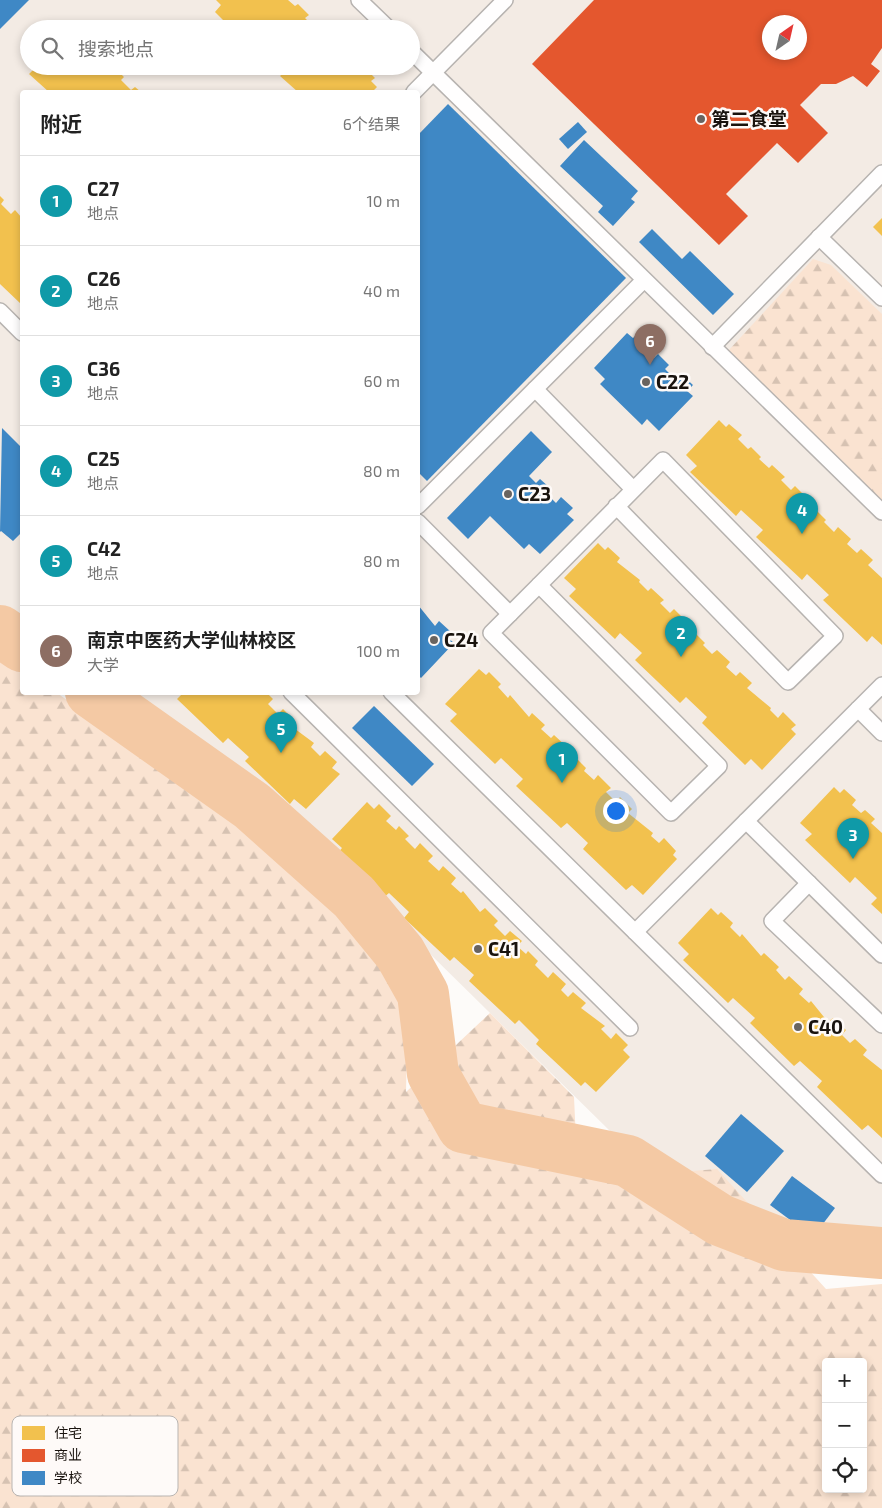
<!DOCTYPE html>
<html lang="zh">
<meta charset="utf-8">
<style>
:root{--surface:#fff;--page:#f6f6f6;--text:#222;--muted:#767676;--line:#e0e0e0;--accent:#0f766e}
body{margin:0;font-family:"Exo 2","Noto Sans SC",sans-serif;background:var(--page);color:var(--text)}
.controls{position:absolute;right:15px;bottom:15px;display:grid;overflow:hidden;border-radius:5px;box-shadow:0 2px 8px #0003}
.controls button{width:45px;height:45px;display:grid;place-items:center;padding:0;border:0;border-bottom:1px solid var(--line);background:var(--surface);color:var(--text);font:25px sans-serif}
.compass{position:absolute;left:762px;top:15px;width:45px;height:45px;border-radius:50%;background:var(--surface);box-shadow:0 2px 8px #0003;rotate:34deg}
.you{position:absolute;left:615px;top:810px;width:18px;height:18px;margin:-12px;border:4px solid #fff;border-radius:50%;background:#1a73e8;box-shadow:0 0 0 8px #1a73e833}
.badge{display:grid;place-items:center;width:32px;height:32px;border-radius:50%;background:var(--accent);color:#fff;font-size:16px;font-weight:700}
.pin{position:absolute;translate:-50% -41px;filter:drop-shadow(0 1px 2px #0008)}
.pin::after{content:'';position:absolute;top:26px;width:18px;height:15px;background:inherit;clip-path:polygon(0 0,100% 0,50% 100%)}
.list{margin:0;padding:0;list-style:none}
h2{display:flex;justify-content:space-between;align-items:center;height:65px;margin:0;padding:0 20px;font-size:21px}
h2 small{font-size:16px;font-weight:400;color:var(--muted)}
.list li{display:grid;grid-template-columns:32px 1fr auto;gap:15px;align-items:center;box-sizing:border-box;height:90px;padding:0 20px;border-top:1px solid var(--line)}
.list b{display:block;font-size:19px;white-space:nowrap}
.list p{margin:0;font-size:16px;white-space:nowrap;color:var(--muted)}
.list em{font-size:16px;font-style:normal;color:var(--muted)}
.icon{flex:none;width:28px;height:28px;fill:none;stroke:currentColor;stroke-width:2;stroke-linecap:round;stroke-linejoin:round}
.map{position:relative;flex:none;width:882px;height:1508px;overflow:hidden}
.search{position:absolute;background:var(--surface);box-shadow:0 2px 8px #0003;left:20px;top:20px;width:400px;height:55px;display:flex;align-items:center;gap:12px;box-sizing:border-box;padding:0 18px;border-radius:28px;color:var(--muted);font-size:19px}
.panel{position:absolute;background:var(--surface);box-shadow:0 2px 8px #0003;left:20px;top:90px;width:400px;height:605px;border-radius:5px}
.map>svg:first-child{display:block}
.built{fill:#f3ebe4;fill-rule:evenodd}
.forest{fill:url(#forest-firs);fill-rule:evenodd}
.homes{fill:#f2c14e}
.shops{fill:#e4572e;fill-rule:evenodd}
.schools{fill:#3f88c5}
.lines{fill:none;stroke-linecap:round;stroke-linejoin:round}
.river{stroke:#f4c9a4;stroke-width:52}
.lane-casing{stroke:#b7b3b0;stroke-width:18}
.lane{stroke:#fffefe;stroke-width:15}
.poi-dot{fill:#696460;stroke:#fefaf8;stroke-width:2}
.labels{text-anchor:middle;stroke-width:5;stroke-linejoin:round;paint-order:stroke}
.poi-label{font-size:19px;font-weight:bold;fill:#19130e;stroke:#fefaf8;text-anchor:start}
.key{fill:#fefaf8;stroke:#b9b5b2;stroke-width:1}
.key-label{font-size:14px;fill:#19130e}
</style>
<div class="map">
<svg width="882" height="1508" viewBox="0 0 882 1508">
<defs>
<pattern id="forest-firs" width="22" height="20" patternUnits="userSpaceOnUse" patternTransform="scale(1.25)"><rect width="22" height="20" fill="#fae3d1"/><path d="M5 1l3.5 6h-7zM16 11l3.5 6h-7z" fill="#d6c2b2"/></pattern>
</defs>
<rect width="100%" height="100%" fill="#fdfbf9"/>
<path class="built" d="M 0,0 L 882,0 L 882,1252 L 847,1254 L 647,1159 L 630,1147 L 609,1130 L 304,830 L 86,693 L 418,692 L 418,92 L 22,92 L 22,653 L 0,638 ZM 770,22 L 800,22 L 800,52 L 770,52 ZM 29,29 L 411,29 L 411,66 L 29,66 Z"/>
<g class="forest">
<polygon points="813,259 831,265 882,314 882,506 728,351"/>
<path d="M 0,652 L 22,668 L 22,692 L 57,693 L 265,840 L 381,950 L 408,1004 L 406,1092 L 490,1013 L 574,1097 L 576,1140 L 680,1172 L 717,1169 L 826,1289 L 882,1284 L 882,1508 L 0,1508 ZM 826,1362 L 863,1362 L 863,1489 L 826,1489 Z"/>
</g>
<g class="homes">
<polygon points="216,0 288,0 295,6 298,4 309,15 305,18 316,29 232,29 215,12 221,5"/>
<polygon points="60,21 66,27 69,24 74,29 53,29"/>
<polygon points="33,66 113,66 124,77 121,80 131,90 135,87 141,92 49,92 29,74 35,68"/>
<polygon points="284,66 357,66 360,69 363,66 375,78 371,81 377,87 372,92 298,92 280,76 287,69"/>
<polygon points="0,196 4,200 1,204 11,214 15,210 22,218 22,302 21,304 0,284"/>
<polygon points="882,218 882,236 873,227"/>
<polygon points="719,420 726,427 729,424 742,435 738,439 748,449 751,447 761,457 759,459 769,468 772,465 785,477 781,480 791,490 795,486 807,498 803,503 812,510 814,508 826,520 824,522 834,532 838,527 851,539 847,544 857,553 861,549 873,560 868,565 882,578 882,645 872,636 867,642 823,600 829,595 807,574 802,580 756,537 763,530 741,510 736,516 690,472 697,466 686,455"/>
<polygon points="598,543 605,550 608,547 620,558 617,562 640,580 639,582 648,591 651,588 664,600 660,603 670,613 674,609 686,621 682,625 691,633 693,631 705,643 703,645 712,654 717,650 730,662 726,667 736,676 740,672 752,683 747,688 771,708 770,710 778,718 783,712 796,725 791,729 796,734 762,770 751,759 745,765 702,723 707,717 686,697 680,703 635,660 642,653 620,633 615,639 569,596 576,589 564,578"/>
<polygon points="479,669 486,675 489,672 501,684 498,687 508,698 510,695 529,717 532,713 545,725 541,729 551,738 554,735 567,747 563,751 571,759 574,756 586,768 584,771 594,780 598,775 611,788 606,792 616,802 620,797 632,809 628,813 653,833 651,836 659,843 664,838 676,851 673,855 677,859 643,895 632,885 626,890 583,849 588,843 567,823 561,828 516,786 523,779 501,758 495,764 450,721 457,714 445,704"/>
<polygon points="184,692 266,692 273,699 268,704 278,714 283,709 295,721 291,726 314,743 311,747 320,756 325,751 337,762 332,768 340,774 306,809 294,799 290,804 245,761 249,757 228,738 223,743 177,699"/>
<polygon points="834,787 840,793 844,789 856,800 852,805 861,813 865,810 875,819 871,823 882,833 882,914 871,904 877,898 855,877 850,883 805,840 812,834 800,823"/>
<polygon points="367,802 374,809 379,804 391,816 386,821 396,830 399,826 409,836 405,839 415,849 420,843 433,856 428,861 439,871 443,866 456,878 451,884 461,893 463,891 480,912 485,908 498,921 494,925 505,936 510,931 522,941 517,946 526,954 528,951 538,961 535,965 548,978 553,972 566,984 561,990 568,997 573,992 586,1003 581,1008 605,1026 601,1029 611,1039 616,1033 628,1045 623,1050 630,1057 596,1092 585,1082 581,1086 536,1044 539,1040 519,1020 515,1024 469,981 474,975 454,957 450,961 404,918 409,912 389,893 383,898 337,854 342,848 332,839"/>
<polygon points="711,908 718,915 721,912 733,923 730,927 740,937 742,934 761,956 764,953 779,967 776,970 785,980 789,976 803,989 799,994 809,1003 811,1001 828,1022 833,1018 846,1030 842,1035 850,1043 855,1039 867,1050 863,1055 882,1070 882,1138 868,1125 862,1130 817,1087 822,1081 800,1061 794,1066 750,1023 755,1018 733,998 728,1003 683,960 689,954 678,943"/>
</g>
<path class="shops" d="M 594,0 L 882,0 L 882,48 L 871,64 L 880,71 L 867,87 L 853,76 L 836,84 L 821,84 L 800,105 L 828,133 L 798,163 L 777,143 L 726,194 L 748,216 L 719,245 L 532,64 ZM 770,22 L 800,22 L 800,52 L 770,52 Z"/>
<g class="schools">
<polygon points="0,0 29,0 0,29"/>
<polygon points="448,104 626,278 427,481 418,472 418,135"/>
<polygon points="578,122 587,132 568,149 559,139"/>
<polygon points="584,140 638,191 631,199 635,202 613,226 598,212 603,206 560,166"/>
<polygon points="652,229 682,259 690,251 734,294 713,315 639,242"/>
<polygon points="639,332 650,343 644,349 654,358 658,354 669,365 665,369 676,380 681,374 693,385 687,391 693,396 659,431 647,419 642,425 600,384 605,379 594,368 627,333 633,338"/>
<polygon points="2,428 22,448 22,532 13,541 1,531 0,532"/>
<polygon points="531,431 552,452 529,476 536,483 540,479 549,487 544,491 556,503 561,497 573,508 567,514 574,520 540,554 529,544 524,549 490,516 468,539 447,518"/>
<polygon points="418,605 435,626 439,621 451,632 447,637 454,643 421,678 418,675"/>
<polygon points="374,706 434,764 412,786 352,728"/>
<polygon points="741,1114 784,1151 747,1192 705,1156"/>
<polygon points="792,1176 835,1208 813,1237 770,1205"/>
</g>
<g class="lines">
<g class="river">
<polyline points="0,631 22,646"/>
<polyline points="91,692 252,806 354,897 400,953 423,994 433,1074 463,1127 628,1161 720,1220 784,1245 882,1253"/>
</g>
<defs>
<g id="lane">
<polyline points="359,0 389,29"/>
<polyline points="411,51 882,512"/>
<polyline points="414,92 505,0"/>
<polyline points="819,237 882,298"/>
<polyline points="0,311 22,333"/>
<polyline points="712,347 882,173"/>
<polyline points="535,389 633,489"/>
<polyline points="418,506 644,280"/>
<polyline points="418,522 510,614"/>
<polyline points="539,585 663,460 835,636 788,682 616,506"/>
<polygon points="539,585 719,766 671,813 491,633"/>
<polyline points="291,692 630,1028"/>
<polyline points="391,692 882,1175"/>
<polyline points="858,709 882,733"/>
<polyline points="746,821 882,955"/>
<polyline points="809,883 772,921 882,1025"/>
<polyline points="635,932 882,685"/>
</g>
</defs>
<use href="#lane" class="lane-casing"/>
<use href="#lane" class="lane"/>
</g>
<g class="poi-dot">
<circle cx="701" cy="119" r="5"/>
<circle cx="646" cy="382" r="5"/>
<circle cx="508" cy="494" r="5"/>
<circle cx="434" cy="640" r="5"/>
<circle cx="478" cy="949" r="5"/>
<circle cx="798" cy="1027" r="5"/>
</g>
<g class="labels">
<g class="poi-label">
<text x="711" y="126">第二食堂</text>
<text x="656" y="389">C22</text>
<text x="518" y="501">C23</text>
<text x="444" y="647">C24</text>
<text x="488" y="956">C41</text>
<text x="808" y="1034">C40</text>
</g>
</g>
<rect x="12" y="1416" width="166" height="80" rx="8" class="key"/>
<rect x="22" y="1426" width="23" height="14" fill="#f2c14e"/>
<rect x="22" y="1449" width="23" height="13" fill="#e4572e"/>
<rect x="22" y="1471" width="23" height="14" fill="#3f88c5"/>
<g class="key-label">
<text x="54" y="1438">住宅</text>
<text x="54" y="1460">商业</text>
<text x="54" y="1483">学校</text>
</g>
</svg>
<div class="controls">
<button>+</button>
<button>−</button>
<button><svg class="icon" aria-label="locate" viewBox="0 0 24 24"><circle cx="12" cy="12" r="6"/><path d="M12 2v4M12 18v4M2 12h4M18 12h4"/></svg></button>
</div>
<svg class="compass" viewBox="-18 -18 36 36"><path d="M0-13l5 13h-10z" fill="#e53935"/><path d="M0 13l5-13h-10z" fill="#767676"/></svg>
<div class="you"></div>
<div class="pin badge" style="left:562px;top:783px;background:#0f9aa8">1</div>
<div class="pin badge" style="left:681px;top:657px;background:#0f9aa8">2</div>
<div class="pin badge" style="left:853px;top:859px;background:#0f9aa8">3</div>
<div class="pin badge" style="left:802px;top:534px;background:#0f9aa8">4</div>
<div class="pin badge" style="left:281px;top:753px;background:#0f9aa8">5</div>
<div class="pin badge" style="left:650px;top:365px;background:#8d6e63">6</div>
<div class="search"><svg class="icon" aria-label="search" viewBox="0 0 24 24"><circle cx="10" cy="10" r="6"/><path d="M15 15l6 6"/></svg>搜索地点</div>
<section class="panel">
<h2>附近<small>6个结果</small></h2>
<ul class="list">
<li><span class="badge" style="background:#0f9aa8">1</span><div><b>C27</b><p>地点</p></div><em>10 m</em></li>
<li><span class="badge" style="background:#0f9aa8">2</span><div><b>C26</b><p>地点</p></div><em>40 m</em></li>
<li><span class="badge" style="background:#0f9aa8">3</span><div><b>C36</b><p>地点</p></div><em>60 m</em></li>
<li><span class="badge" style="background:#0f9aa8">4</span><div><b>C25</b><p>地点</p></div><em>80 m</em></li>
<li><span class="badge" style="background:#0f9aa8">5</span><div><b>C42</b><p>地点</p></div><em>80 m</em></li>
<li><span class="badge" style="background:#8d6e63">6</span><div><b>南京中医药大学仙林校区</b><p>大学</p></div><em>100 m</em></li>
</ul>
</section>
</div>
